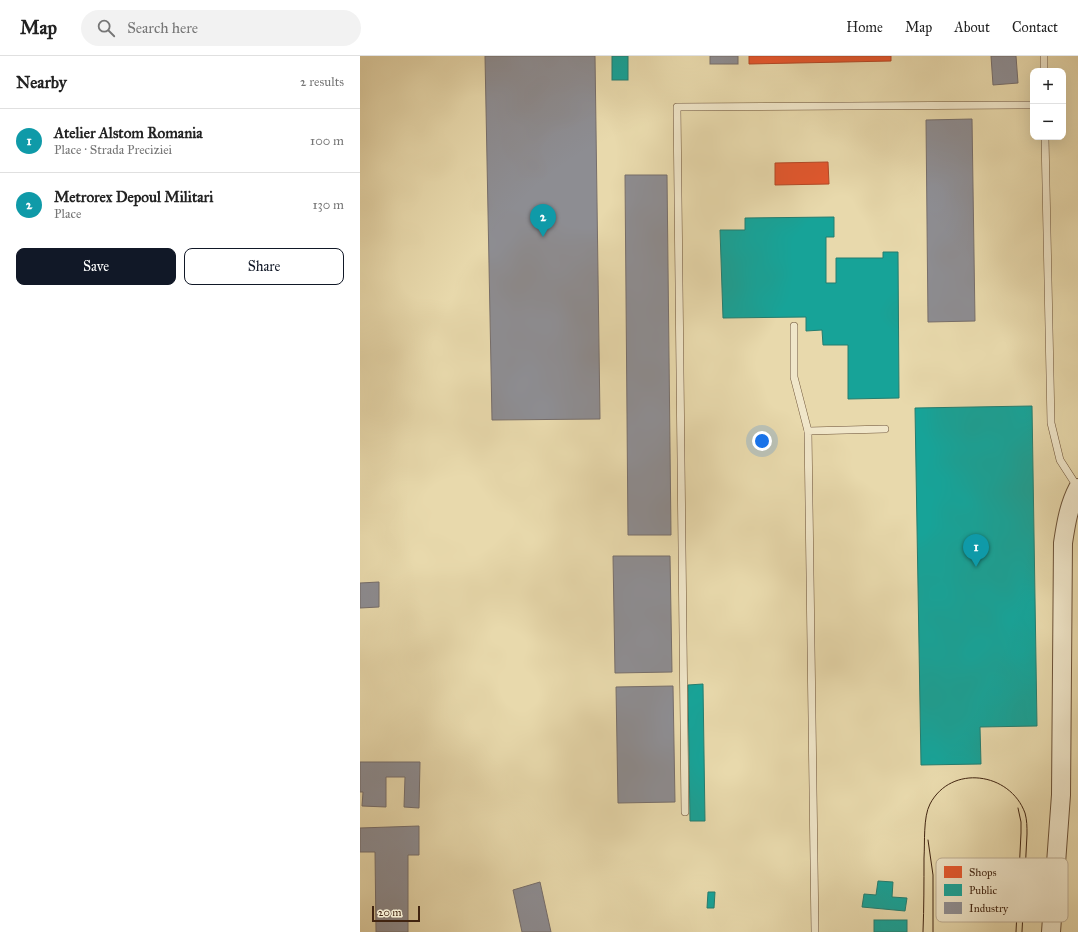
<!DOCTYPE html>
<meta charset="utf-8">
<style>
:root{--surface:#fff;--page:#f2f2f2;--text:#222;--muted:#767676;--line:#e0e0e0;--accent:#111827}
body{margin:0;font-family:"IM FELL Great Primer",serif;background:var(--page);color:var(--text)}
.controls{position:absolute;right:12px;top:12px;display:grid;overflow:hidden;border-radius:8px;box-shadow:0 4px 16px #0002}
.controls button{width:36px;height:36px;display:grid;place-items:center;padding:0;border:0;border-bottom:1px solid var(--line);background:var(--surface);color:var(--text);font:20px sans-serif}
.scale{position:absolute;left:12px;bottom:10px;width:48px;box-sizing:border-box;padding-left:4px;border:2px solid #412410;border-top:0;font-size:11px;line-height:14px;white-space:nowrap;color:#412410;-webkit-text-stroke:3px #f0e6c9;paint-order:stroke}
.you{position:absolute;left:402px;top:385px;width:14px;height:14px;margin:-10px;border:3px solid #fff;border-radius:50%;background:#1a73e8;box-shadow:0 0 0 6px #1a73e833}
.badge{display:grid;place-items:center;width:26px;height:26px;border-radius:50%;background:var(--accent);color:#fff;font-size:13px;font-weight:700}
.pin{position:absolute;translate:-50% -33px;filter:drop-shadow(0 1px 2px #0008)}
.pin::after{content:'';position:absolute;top:21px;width:14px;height:12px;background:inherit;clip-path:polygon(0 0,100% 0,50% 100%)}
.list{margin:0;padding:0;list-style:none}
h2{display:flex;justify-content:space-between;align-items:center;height:52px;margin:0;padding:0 16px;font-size:17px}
h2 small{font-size:13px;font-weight:400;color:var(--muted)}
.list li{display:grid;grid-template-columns:26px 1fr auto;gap:12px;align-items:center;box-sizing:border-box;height:64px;padding:0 16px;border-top:1px solid var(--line)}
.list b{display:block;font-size:15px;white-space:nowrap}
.list p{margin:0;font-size:13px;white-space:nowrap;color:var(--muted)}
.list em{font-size:13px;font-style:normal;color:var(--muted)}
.actions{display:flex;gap:8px;padding:12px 16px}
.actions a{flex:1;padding:9px 0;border:1px solid var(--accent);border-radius:8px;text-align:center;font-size:14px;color:var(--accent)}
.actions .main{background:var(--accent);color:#fff}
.icon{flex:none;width:22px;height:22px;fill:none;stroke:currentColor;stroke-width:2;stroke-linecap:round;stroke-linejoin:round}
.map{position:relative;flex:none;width:718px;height:876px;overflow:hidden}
header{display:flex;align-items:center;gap:24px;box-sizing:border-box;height:56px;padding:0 20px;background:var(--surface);border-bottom:1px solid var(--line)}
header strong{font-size:19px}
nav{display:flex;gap:22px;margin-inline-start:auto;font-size:14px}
.search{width:280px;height:36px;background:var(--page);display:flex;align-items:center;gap:10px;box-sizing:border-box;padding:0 14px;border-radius:22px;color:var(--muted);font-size:15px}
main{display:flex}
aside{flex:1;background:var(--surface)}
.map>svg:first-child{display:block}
.shops{fill:#e4572e;stroke:#b34825}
.public{fill:#17a398;stroke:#247d6f}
.industry{fill:#8d8d92;stroke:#766e6b}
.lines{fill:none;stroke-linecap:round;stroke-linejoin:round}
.service-casing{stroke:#6b5137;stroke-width:8}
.tertiary-casing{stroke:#6b5137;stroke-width:20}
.service{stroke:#f0e6c9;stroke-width:7}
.tertiary{stroke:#f0e6c9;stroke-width:18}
.tram{stroke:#412410;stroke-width:1}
.key{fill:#f0e6c9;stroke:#bcac92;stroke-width:1}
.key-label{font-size:11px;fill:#412410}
</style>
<header>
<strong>Map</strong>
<div class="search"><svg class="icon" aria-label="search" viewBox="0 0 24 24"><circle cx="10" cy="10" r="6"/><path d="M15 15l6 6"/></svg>Search here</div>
<nav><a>Home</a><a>Map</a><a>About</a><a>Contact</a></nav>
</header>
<main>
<aside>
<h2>Nearby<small>2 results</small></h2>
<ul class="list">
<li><span class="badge" style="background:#0f9aa8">1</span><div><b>Atelier Alstom Romania</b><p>Place · Strada Preciziei</p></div><em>100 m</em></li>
<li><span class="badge" style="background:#0f9aa8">2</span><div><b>Metrorex Depoul Militari</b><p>Place</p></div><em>130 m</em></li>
</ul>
<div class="actions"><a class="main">Save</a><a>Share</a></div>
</aside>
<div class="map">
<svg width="718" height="876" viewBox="0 0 718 876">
<rect width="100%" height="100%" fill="#e8d9ac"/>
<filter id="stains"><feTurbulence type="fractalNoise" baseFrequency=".005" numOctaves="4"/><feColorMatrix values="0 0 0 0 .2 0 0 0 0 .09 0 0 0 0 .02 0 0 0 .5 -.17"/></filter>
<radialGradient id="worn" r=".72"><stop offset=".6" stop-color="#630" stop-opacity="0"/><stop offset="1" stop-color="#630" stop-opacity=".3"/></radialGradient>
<g class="shops">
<polygon points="389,0 531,0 531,5 389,8"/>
<polygon points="468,106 469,128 415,129 415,107"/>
</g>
<g class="public">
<rect x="252" y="0" width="16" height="24"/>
<polygon points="474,161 474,181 466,181 466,227 476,227 476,202 523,202 523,196 538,196 539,342 488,343 488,289 463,289 462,274 446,275 446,261 363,262 360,174 385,174 385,162"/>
<polygon points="672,350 677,670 620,671 621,708 561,709 555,352"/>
<polygon points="343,628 345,765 330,765 328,629"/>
<polygon points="518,825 533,826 532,841 547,842 545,855 502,851 504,838 516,839"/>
<polygon points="348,836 355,836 354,852 347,852"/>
<rect x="514" y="864" width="33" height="12"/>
</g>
<g class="industry">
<polygon points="125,0 235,0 240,363 132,364"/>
<rect x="350" y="0" width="28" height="8"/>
<polygon points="631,0 656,0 658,27 633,29"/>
<polygon points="612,63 615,265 568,266 566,64"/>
<polygon points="265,119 307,119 311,479 268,479"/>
<polygon points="253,500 310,500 312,616 255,617"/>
<polygon points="19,526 19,551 0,552 0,527"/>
<polygon points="313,630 315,746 258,747 256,631"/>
<polygon points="0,706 60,706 59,752 44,751 45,721 26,721 26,751 2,750 3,736 0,736"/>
<polygon points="59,770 59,799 48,799 48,876 16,876 15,796 0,796 0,772"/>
<polygon points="180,826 191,876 162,876 153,834"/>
</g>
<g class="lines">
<defs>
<g id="service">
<polyline points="684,15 684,0"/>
<polyline points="685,81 691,367 700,404 718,432"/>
<polyline points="434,270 434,321 448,375"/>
<polyline points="325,756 317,51 673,49"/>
<polyline points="455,876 448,375 525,373"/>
</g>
<path id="tertiary" d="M 691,876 L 701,739 L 703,487 C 706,467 709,449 718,432"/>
</defs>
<use href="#service" class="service-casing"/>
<use href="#tertiary" class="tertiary-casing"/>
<use href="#service" class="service"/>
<use href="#tertiary" class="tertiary"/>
<g class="tram">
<polyline points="568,784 573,819 573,876"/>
<path d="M 563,876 C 564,851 564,827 564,802 C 565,787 563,761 570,748 C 591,708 650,716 665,757 C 667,764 667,771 667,778 L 662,876"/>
<polyline points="656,876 661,777 661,766 658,752"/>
</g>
</g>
<rect x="576" y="802" width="132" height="64" rx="6" class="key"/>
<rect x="584" y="810" width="18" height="12" fill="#e4572e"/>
<rect x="584" y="828" width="18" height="12" fill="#17a398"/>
<rect x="584" y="846" width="18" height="12" fill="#8d8d92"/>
<g class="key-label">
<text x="609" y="820">Shops</text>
<text x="609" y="838">Public</text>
<text x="609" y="856">Industry</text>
</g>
<rect width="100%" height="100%" filter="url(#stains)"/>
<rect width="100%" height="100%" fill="url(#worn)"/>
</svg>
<div class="controls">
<button>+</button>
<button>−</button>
</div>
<div class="scale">20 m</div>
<div class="you"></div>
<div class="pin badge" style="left:616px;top:511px;background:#0f9aa8">1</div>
<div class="pin badge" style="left:183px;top:181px;background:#0f9aa8">2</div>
</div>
</main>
